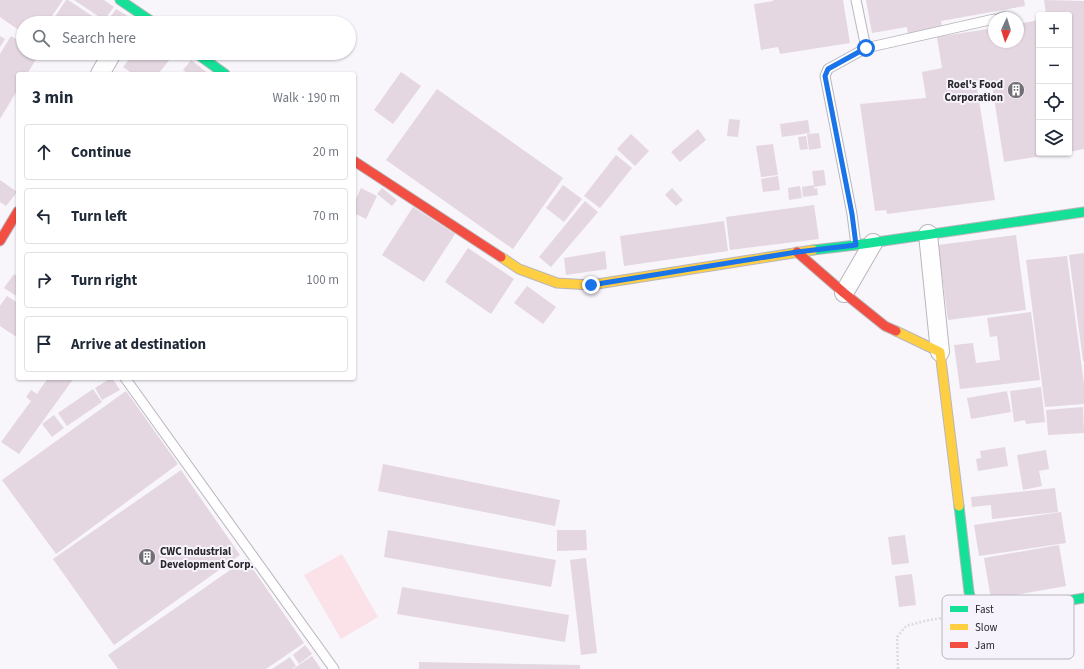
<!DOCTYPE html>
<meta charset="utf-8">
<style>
:root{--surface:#fff;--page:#f6f6f7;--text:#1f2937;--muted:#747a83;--line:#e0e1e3}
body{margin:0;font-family:"Source Sans 3",sans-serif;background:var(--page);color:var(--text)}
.controls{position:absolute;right:12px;top:12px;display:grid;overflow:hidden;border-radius:4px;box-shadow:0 1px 3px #0004}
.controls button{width:36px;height:36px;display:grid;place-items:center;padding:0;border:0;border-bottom:1px solid var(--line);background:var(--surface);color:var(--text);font:20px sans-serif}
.compass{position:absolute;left:988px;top:12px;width:36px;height:36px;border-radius:50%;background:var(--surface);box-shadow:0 1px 3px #0004;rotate:184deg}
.stop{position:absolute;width:12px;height:12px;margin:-9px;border:3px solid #1a73e8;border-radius:50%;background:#fff}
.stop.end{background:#1a73e8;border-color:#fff;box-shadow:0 1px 4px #0008}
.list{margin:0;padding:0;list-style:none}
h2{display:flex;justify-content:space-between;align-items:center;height:52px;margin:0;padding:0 16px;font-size:17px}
h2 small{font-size:13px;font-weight:400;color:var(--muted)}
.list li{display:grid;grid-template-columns:26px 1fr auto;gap:12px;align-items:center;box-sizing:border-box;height:56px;margin:0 8px 8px;padding:0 8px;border:1px solid var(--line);border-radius:4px}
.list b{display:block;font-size:15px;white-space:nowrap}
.list em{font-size:13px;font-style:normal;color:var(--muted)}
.icon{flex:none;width:22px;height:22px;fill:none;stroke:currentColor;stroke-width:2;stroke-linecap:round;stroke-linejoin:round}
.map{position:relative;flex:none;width:1084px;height:669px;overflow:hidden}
.search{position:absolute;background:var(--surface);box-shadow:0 1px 3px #0004;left:16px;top:16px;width:340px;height:44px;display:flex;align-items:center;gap:10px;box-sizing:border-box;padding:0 14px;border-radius:22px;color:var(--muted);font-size:15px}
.panel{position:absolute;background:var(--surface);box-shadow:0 1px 3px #0004;left:16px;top:72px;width:340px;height:308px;border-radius:4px}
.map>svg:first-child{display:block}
.green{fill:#fbe2e9}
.building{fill:#e4d7e2}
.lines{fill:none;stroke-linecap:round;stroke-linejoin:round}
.lane-casing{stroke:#b9b6bc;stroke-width:11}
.street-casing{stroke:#b9b6bc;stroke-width:20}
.fast-casing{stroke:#b9b6bc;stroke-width:11}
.slow-casing{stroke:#b9b6bc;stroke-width:11}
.jam-casing{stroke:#b9b6bc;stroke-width:11}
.path{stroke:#dcdcdd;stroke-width:2.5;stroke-dasharray:2 2;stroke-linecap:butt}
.lane{stroke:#fefefe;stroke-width:9}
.street{stroke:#fefefe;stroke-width:18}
.fast{stroke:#16e098;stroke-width:9}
.slow{stroke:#ffcf43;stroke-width:9}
.jam{stroke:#f24e42;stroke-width:9}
.route{stroke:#1a73e8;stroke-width:5}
.labels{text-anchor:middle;stroke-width:4;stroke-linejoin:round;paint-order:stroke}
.poi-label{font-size:11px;font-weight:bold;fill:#29262c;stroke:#f7f3fd;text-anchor:end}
.key{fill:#f7f3fd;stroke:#b9b6be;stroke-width:1}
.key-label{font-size:11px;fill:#29262c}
</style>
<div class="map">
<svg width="1084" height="669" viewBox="0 0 1084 669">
<rect width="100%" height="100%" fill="#f8f5fb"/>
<polygon class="green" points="342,554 378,617 341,639 304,575"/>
<g class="building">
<polygon points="0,0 63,0 47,23 23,23 23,33 0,17"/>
<polygon points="66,0 68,0 103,23 51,23"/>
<polygon points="74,0 104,0 114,7 104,20"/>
<polygon points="773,0 843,0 850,43 780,54 778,47 761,50 754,4 773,1"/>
<polygon points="866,0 1024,0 1025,6 941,21 943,30 908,36 907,27 872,33"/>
<polygon points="1044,0 1084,1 1084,149 1069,152 1069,15 1046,15"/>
<polygon points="116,9 131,18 127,23 106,23"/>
<polygon points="1039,20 1039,153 1055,153 1055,154 1004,162 992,85 977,88 995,200 887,214 886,210 875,211 860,104 926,98 922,72 942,68 937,37 994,28 994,42 1018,42 1018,24"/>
<polygon points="0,36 5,39 0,47"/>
<polygon points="11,36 23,43 23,53 40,53 27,74 18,74 18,89 0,119 0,54"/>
<polygon points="69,53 83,53 79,59"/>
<polygon points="134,53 175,53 158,74 133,74 123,67"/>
<polygon points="191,60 209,74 189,74 183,70"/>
<polygon points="401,72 421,86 393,124 374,110"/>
<polygon points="437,89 563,178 513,249 386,160"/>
<polygon points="729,119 740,120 738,137 727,136"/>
<polygon points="808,120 810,133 782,137 780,124"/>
<polygon points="698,129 706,140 680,162 671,152"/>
<polygon points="819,133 821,148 809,150 807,134"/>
<polygon points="631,134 649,151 635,166 617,149"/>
<polygon points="806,136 808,149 800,150 798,137"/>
<polygon points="773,144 778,175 761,177 756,146"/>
<polygon points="616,155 632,168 600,208 584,196"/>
<polygon points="824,170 826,185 814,187 814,189 817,188 818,195 803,197 802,187 814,185 812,171"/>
<polygon points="778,176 780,190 763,192 761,179"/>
<polygon points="0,180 17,192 6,206 0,202"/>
<polygon points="563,185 582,199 564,222 546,208"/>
<polygon points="800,186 802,198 789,200 788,188"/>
<polygon points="361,188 377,196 366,219 354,213 354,203"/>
<polygon points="382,188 397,200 392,206 377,194"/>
<polygon points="672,188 683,200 676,206 665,195"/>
<polygon points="585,201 598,212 551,267 539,257"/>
<polygon points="814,205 819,239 730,250 726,217"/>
<polygon points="413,207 455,234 424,282 382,255"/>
<polygon points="724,221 728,251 624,266 620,236"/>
<polygon points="1016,235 1026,310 948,320 938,245"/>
<polygon points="468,248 514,279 491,314 445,282"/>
<polygon points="605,251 607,269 566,275 564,258"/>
<polygon points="1084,253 1084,361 1083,361 1069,255"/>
<polygon points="1067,256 1084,384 1084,404 1045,407 1026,260"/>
<polygon points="14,274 18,277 18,297 4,288"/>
<polygon points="527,286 556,307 543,324 514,303"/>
<polygon points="7,296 18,303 18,338 0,326 0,306"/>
<polygon points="1031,312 1040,380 960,389 954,345 973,343 976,363 1000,360 997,336 990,337 987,318"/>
<polygon points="48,378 74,378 19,454 1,442 31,401 26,397 31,390 37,394"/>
<polygon points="111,378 112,378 120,390 102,400 95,388"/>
<polygon points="1041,387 1045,422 1026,424 1025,420 1014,422 1010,391"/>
<polygon points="93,389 102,402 67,426 58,413"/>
<polygon points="126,391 178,464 56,554 2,480"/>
<polygon points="1007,391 1011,412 971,419 967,398"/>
<polygon points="1083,407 1084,433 1048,435 1046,410"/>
<polygon points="54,415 64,428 52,437 42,424"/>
<polygon points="1005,447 1008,466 978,471 976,459 981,458 980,451"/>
<polygon points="1046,450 1049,469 1039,471 1042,486 1023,490 1017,455"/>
<polygon points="383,464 560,500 555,526 378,491"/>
<polygon points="181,470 240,555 114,645 53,559"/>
<polygon points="1055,488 1058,512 992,519 991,505 972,507 971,497"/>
<polygon points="1061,512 1066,543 979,556 974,525"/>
<polygon points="388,530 556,560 551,587 384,557"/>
<polygon points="557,530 586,530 587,550 557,551"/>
<polygon points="905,535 909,563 892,565 888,537"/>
<polygon points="1059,545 1066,586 991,599 984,558"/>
<polygon points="586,558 597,653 581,655 570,560"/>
<polygon points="246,559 304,643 266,669 118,669 108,655"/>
<polygon points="912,574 916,605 899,607 895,576"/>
<polygon points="402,587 569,615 565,642 397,614"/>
<polygon points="305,645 312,654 299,664 293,655"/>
<polygon points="312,656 321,669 293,669"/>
<polygon points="290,657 296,666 292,669 272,669"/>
<polygon points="419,662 580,665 580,669 419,669"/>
</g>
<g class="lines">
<defs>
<g id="lane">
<polyline points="856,0 866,48"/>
<polyline points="1000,18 1004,17"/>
<polyline points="856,245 852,214 825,76 828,69 866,48 994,19"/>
<polyline points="125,378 334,669"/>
</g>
<g id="street">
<polyline points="100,74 112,53"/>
<polyline points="928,234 940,352"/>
<polyline points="844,293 873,243"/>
</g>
<g id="fast">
<polyline points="120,0 154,23"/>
<polyline points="196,53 225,74"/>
<polyline points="813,250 856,245 1084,212"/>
<polyline points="959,506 969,592 975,614 993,613 1084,598"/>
</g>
<g id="slow">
<polyline points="501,257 519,269 557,283 591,285 813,250"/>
<polyline points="896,331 940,352 959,506"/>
</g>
<g id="jam">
<polyline points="354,161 501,257"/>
<polyline points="0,241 18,211"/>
<polyline points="797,252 844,293 885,326 896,331"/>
</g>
</defs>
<use href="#lane" class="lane-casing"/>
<use href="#street" class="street-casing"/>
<use href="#fast" class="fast-casing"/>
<use href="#slow" class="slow-casing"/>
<use href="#jam" class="jam-casing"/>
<polyline class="path" points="898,669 897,637 906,626 929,620 956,616"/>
<use href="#lane" class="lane"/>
<use href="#street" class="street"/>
<use href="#fast" class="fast"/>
<use href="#slow" class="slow"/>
<use href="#jam" class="jam"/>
</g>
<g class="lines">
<polyline class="route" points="591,285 797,252 856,245 852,214 825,76 828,69 866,48"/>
</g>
<defs>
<symbol id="building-disc" viewBox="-11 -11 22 22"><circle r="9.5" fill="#716e74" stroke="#f7f3fd"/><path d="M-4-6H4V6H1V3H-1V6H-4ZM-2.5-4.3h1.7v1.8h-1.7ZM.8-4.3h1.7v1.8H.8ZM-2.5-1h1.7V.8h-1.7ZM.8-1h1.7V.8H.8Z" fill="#fff"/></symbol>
</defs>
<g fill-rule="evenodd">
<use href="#building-disc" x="1006" y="80" width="20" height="20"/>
<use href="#building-disc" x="137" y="547" width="20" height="20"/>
</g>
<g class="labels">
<g class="poi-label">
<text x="1003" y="88">Roel's Food<tspan x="1003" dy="13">Corporation</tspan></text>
<text x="160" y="555" text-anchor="start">CWC Industrial<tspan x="160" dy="13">Development Corp.</tspan></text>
</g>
</g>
<rect x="942" y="595" width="132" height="64" rx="6" class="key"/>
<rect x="950" y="606" width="18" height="6" fill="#16e098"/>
<rect x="950" y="624" width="18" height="6" fill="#ffcf43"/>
<rect x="950" y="642" width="18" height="6" fill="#f24e42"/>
<g class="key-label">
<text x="975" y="613">Fast</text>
<text x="975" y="631">Slow</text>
<text x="975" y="649">Jam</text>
</g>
</svg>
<div class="controls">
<button>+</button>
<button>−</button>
<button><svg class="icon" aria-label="locate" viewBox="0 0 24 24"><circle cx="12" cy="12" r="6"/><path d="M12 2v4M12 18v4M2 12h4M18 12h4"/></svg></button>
<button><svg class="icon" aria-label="layers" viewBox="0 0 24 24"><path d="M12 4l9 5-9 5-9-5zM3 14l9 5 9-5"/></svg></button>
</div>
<svg class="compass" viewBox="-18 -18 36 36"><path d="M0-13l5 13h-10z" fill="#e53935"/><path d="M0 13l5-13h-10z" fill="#747a83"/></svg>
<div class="stop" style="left:866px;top:48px"></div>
<div class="stop end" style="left:591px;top:285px"></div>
<div class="search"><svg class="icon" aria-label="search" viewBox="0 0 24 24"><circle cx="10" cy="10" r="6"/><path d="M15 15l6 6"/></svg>Search here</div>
<section class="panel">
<h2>3 min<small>Walk · 190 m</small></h2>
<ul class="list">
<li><svg class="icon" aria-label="ahead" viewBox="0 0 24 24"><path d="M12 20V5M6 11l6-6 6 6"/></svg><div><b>Continue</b></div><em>20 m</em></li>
<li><svg class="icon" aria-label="left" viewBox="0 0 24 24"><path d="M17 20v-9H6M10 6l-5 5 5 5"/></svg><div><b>Turn left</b></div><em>70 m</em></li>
<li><svg class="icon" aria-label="right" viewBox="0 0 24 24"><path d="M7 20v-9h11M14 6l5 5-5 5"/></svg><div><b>Turn right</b></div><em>100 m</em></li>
<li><svg class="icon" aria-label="arrive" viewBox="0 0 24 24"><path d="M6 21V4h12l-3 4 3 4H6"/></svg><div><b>Arrive at destination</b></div></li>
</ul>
</section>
</div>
